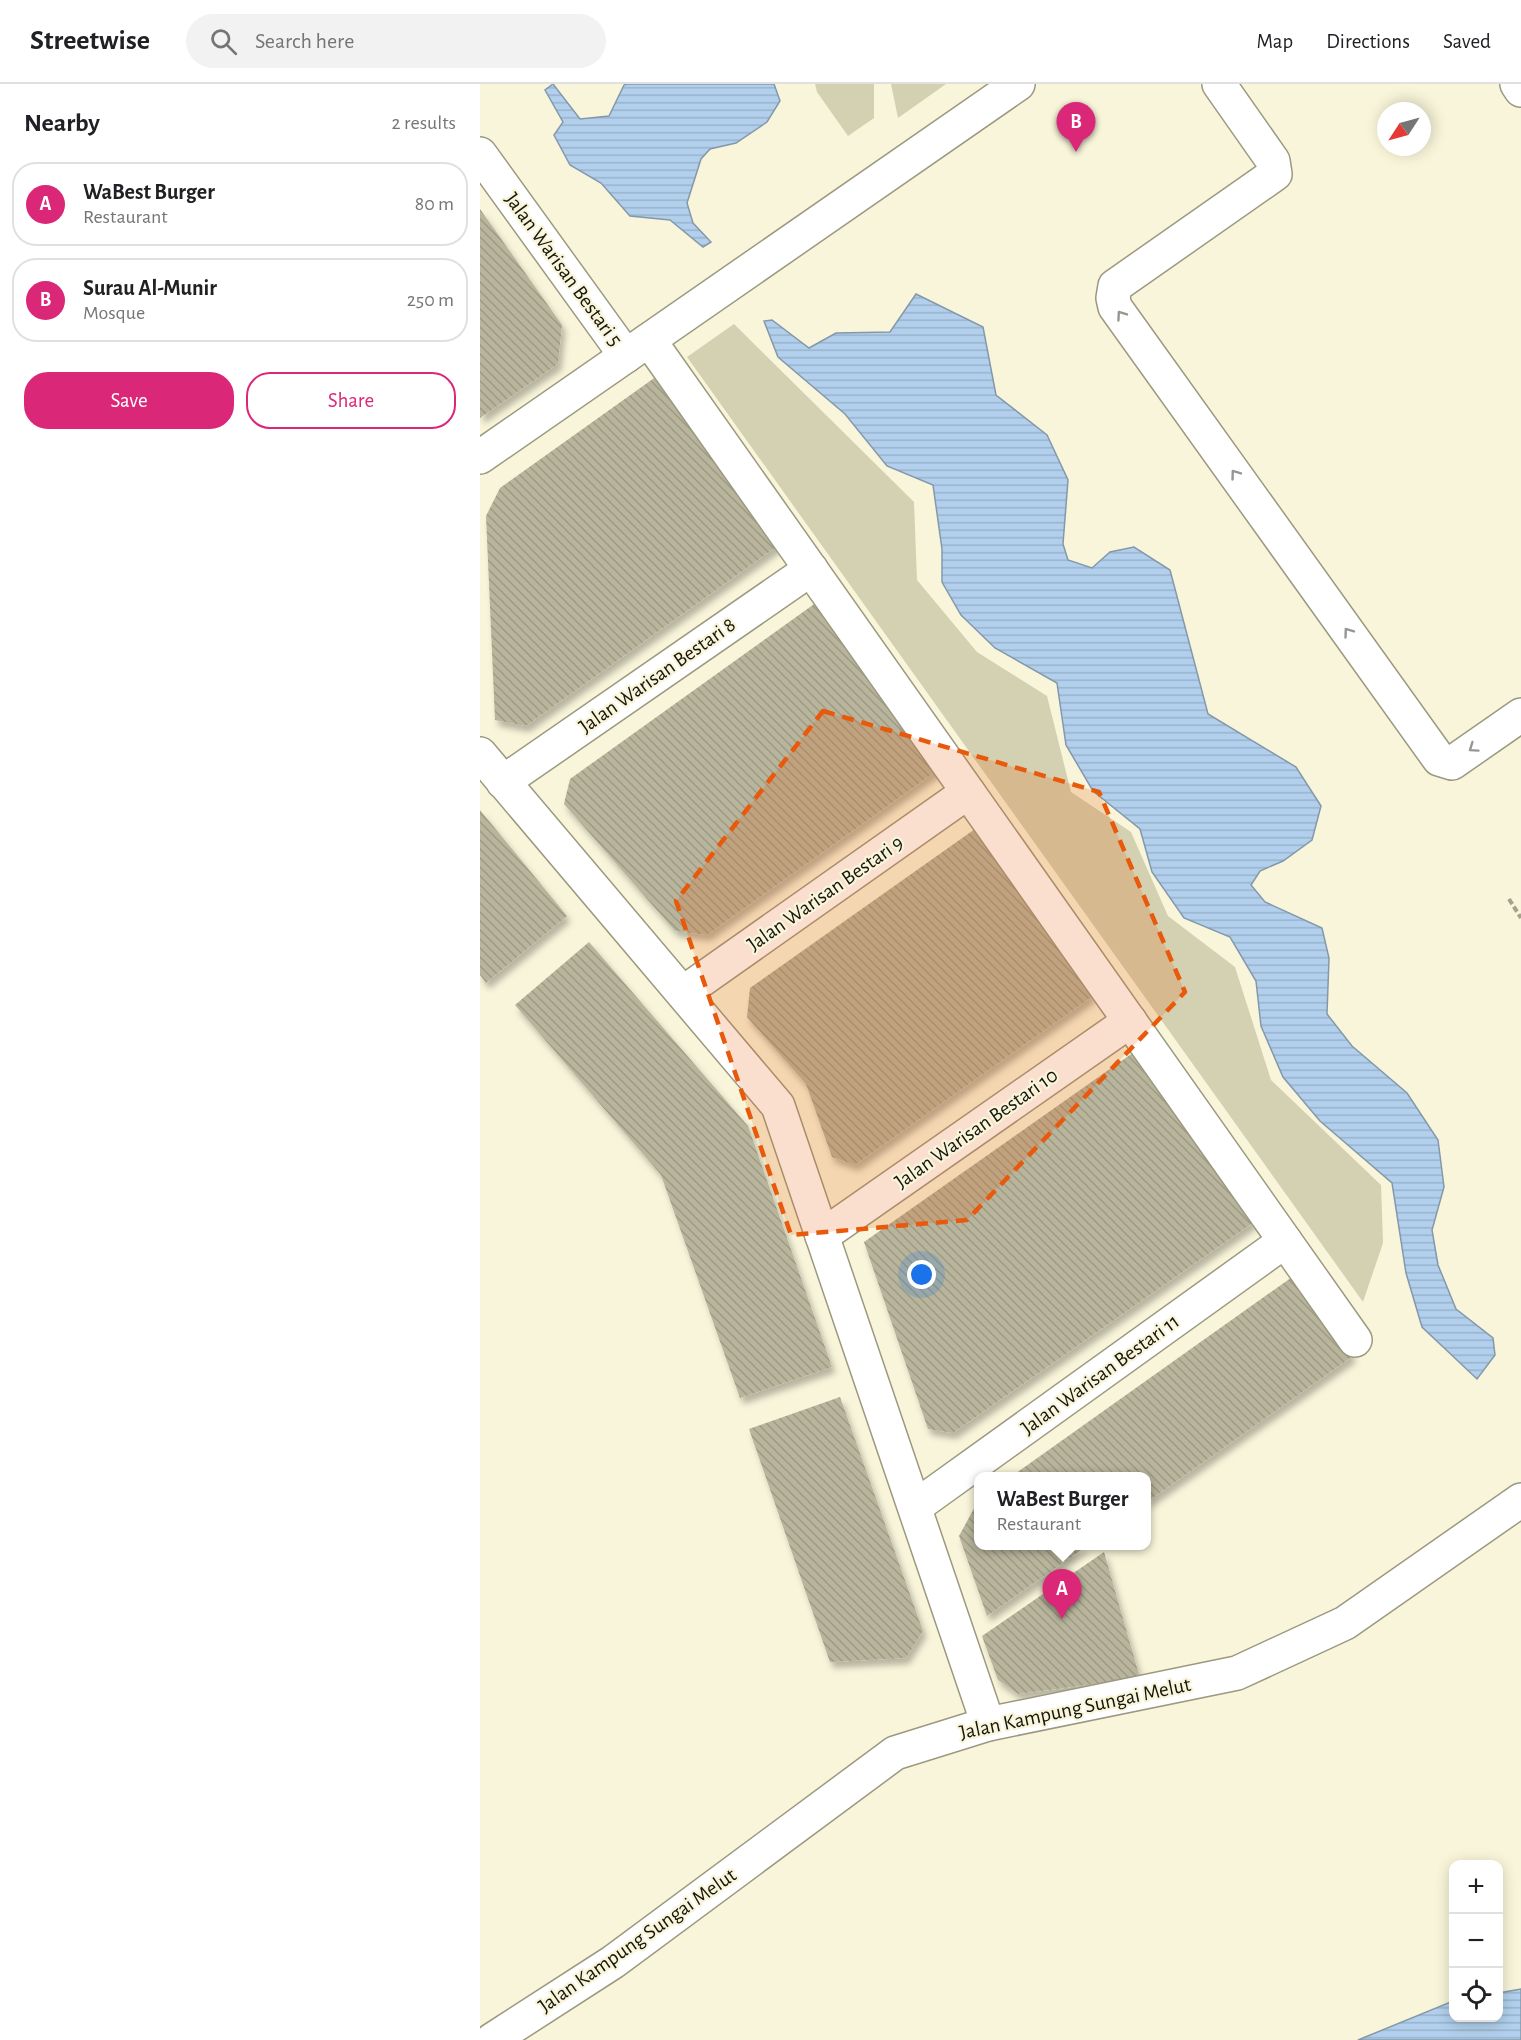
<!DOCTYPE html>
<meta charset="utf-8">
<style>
:root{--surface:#fff;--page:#f2f2f2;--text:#202124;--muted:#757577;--line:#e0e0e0;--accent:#db2777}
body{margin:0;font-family:"Alegreya Sans",sans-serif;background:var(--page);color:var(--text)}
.controls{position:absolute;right:18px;bottom:18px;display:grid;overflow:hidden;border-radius:12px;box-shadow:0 3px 15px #0003}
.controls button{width:54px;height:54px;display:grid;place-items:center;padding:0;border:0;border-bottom:2px solid var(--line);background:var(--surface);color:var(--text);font:30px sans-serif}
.compass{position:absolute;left:897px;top:18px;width:54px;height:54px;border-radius:50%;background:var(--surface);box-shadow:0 3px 15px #0003;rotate:234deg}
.you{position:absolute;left:442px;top:1191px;width:21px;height:21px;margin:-15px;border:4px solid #fff;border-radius:50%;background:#1a73e8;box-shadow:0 0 0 9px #1a73e833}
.badge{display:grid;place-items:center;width:39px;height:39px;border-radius:50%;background:var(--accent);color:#fff;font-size:20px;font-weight:700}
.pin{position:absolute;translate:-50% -50px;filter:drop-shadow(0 2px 3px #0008)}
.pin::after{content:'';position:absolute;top:32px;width:21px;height:18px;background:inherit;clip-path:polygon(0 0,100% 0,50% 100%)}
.popup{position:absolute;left:494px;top:1388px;width:177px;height:78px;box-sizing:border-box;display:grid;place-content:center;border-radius:12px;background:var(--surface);filter:drop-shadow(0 2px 4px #0005);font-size:20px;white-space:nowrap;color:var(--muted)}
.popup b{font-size:22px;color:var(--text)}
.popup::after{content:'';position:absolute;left:50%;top:100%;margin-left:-12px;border:12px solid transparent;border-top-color:var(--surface)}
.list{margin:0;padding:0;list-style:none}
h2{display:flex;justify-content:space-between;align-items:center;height:78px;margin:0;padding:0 24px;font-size:26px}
h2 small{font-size:20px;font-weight:400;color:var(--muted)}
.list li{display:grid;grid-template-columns:39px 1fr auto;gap:18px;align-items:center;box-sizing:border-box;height:84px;margin:0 12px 12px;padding:0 12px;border:2px solid var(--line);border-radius:24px}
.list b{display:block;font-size:22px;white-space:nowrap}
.list p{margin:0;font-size:20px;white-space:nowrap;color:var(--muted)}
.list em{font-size:20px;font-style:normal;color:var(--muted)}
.actions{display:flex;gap:12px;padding:18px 24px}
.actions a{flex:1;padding:14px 0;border:2px solid var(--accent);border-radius:24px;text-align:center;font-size:21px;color:var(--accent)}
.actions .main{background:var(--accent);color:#fff}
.icon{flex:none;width:33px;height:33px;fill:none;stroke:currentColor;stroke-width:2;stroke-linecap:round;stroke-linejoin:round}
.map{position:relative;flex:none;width:1041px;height:1956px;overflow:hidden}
header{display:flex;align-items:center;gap:36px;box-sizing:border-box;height:84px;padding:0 30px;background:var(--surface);border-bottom:2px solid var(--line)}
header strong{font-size:28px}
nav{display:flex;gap:33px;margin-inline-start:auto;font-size:21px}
.search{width:420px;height:54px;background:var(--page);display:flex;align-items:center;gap:15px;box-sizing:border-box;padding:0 21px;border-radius:33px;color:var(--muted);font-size:22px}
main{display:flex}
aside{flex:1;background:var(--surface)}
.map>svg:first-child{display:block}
.green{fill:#d4d1b2}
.water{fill:url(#water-rules);stroke:#8498aa;stroke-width:1.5}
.building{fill:url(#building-back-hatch);filter:url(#shadow)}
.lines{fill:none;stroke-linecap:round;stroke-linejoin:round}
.minor-casing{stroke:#9c9980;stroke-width:36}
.major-casing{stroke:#9c9980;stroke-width:36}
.path{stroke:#a4a18d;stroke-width:4;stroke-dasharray:6 3;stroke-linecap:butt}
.minor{stroke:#fff;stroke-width:33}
.major{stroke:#fff;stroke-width:33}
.oneway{stroke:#979692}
.marked{fill:#e8590c;fill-opacity:0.2;stroke:#e8590c;stroke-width:4.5;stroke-dasharray:12 8;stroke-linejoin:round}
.labels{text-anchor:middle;stroke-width:4.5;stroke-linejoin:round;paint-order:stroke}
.street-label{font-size:21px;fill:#17160c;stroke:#f8f5da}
</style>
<header>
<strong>Streetwise</strong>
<div class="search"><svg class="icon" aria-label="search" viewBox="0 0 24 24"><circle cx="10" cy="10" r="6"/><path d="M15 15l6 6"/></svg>Search here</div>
<nav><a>Map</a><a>Directions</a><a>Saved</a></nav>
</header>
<main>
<aside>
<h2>Nearby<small>2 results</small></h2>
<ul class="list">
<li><span class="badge">A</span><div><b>WaBest Burger</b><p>Restaurant</p></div><em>80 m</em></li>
<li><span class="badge">B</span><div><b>Surau Al-Munir</b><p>Mosque</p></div><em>250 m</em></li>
</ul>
<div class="actions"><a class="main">Save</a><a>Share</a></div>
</aside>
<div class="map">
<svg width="1041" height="1956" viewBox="0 0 1041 1956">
<defs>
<pattern id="water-rules" width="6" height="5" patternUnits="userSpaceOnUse" patternTransform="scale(1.5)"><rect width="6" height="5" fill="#b2d0ed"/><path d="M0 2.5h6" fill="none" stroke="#98b2ca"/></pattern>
<pattern id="building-back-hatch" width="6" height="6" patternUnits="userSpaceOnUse" patternTransform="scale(1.5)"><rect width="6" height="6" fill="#b8b59c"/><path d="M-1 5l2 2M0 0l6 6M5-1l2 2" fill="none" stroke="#9d9b85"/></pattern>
<filter id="shadow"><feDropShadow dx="3.5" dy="6" stdDeviation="3" flood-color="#0004"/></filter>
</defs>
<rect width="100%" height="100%" fill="#f8f5da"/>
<g class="green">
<polygon points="335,0 394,0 394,34 368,52 337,8"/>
<polygon points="411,0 466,0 418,34"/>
<polygon points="254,240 434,418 437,496 497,568 567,612 591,708 651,748 688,832 755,883 791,996 901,1101 903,1159 883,1218 207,273"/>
</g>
<g class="water">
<polygon points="73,0 100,35 129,32 144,1 147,0 294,0 300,17 287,38 256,59 230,65 221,75 207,119 213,139 231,158 223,163 190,136 150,132 121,99 90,81 74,51 83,38 65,6"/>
<polygon points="436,210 503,243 516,311 567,351 588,396 583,460 588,476 612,484 630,468 654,463 690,486 728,630 816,683 841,722 832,756 803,777 780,787 771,801 785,818 842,844 849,874 847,930 872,962 927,1009 958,1056 964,1103 952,1146 958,1181 976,1225 1013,1254 1015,1271 997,1295 942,1243 926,1189 912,1099 840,1037 803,993 781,942 776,897 750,853 704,834 672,788 660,745 613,707 586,661 577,599 515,564 481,531 462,498 462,465 453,401 407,382 365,330 298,273 284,237 292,236 329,264 356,249 410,248"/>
<polygon points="1041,1905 1041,1956 878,1956 973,1917 974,1934 1018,1934 1019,1909"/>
</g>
<g class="building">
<polygon points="0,125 82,241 78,280 0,334"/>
<polygon points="177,292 299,461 46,642 15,636 6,432 20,404"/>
<polygon points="337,518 458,686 227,851 195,847 84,720 90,695"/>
<polygon points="0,726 87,832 6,899 0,891"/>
<polygon points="495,745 613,912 375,1081 352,1073 326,1000 267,933 270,904"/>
<polygon points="109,858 268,1042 352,1283 260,1314 181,1091 35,921"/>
<polygon points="654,968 774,1138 473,1349 448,1345 384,1158"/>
<polygon points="815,1191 873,1272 666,1419 666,1392 532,1392"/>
<polygon points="360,1313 443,1547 426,1574 350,1578 269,1345"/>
<polygon points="498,1417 498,1462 607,1462 507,1532 479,1452"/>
<polygon points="624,1468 660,1594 538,1610 518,1596 502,1552"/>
</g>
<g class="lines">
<defs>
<g id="minor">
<polyline points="739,0 793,77 795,90 635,202 633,214 635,223 959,675 972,679 1041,631"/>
<polyline points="1037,0 1041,6"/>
<polyline points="0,70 146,272"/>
<polyline points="169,256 875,1256"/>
<polyline points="0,373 538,0"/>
<polyline points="0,670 298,1022 508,1640"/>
<polyline points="23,698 331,485"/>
<polyline points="203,909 488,708"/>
<polyline points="342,1152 650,937"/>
<polyline points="435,1423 805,1157"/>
</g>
<polyline id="major" points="12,1956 133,1878 415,1669 508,1640 757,1589 865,1539 1041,1416"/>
</defs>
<use href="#minor" class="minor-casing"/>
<use href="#major" class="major-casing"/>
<polyline class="path" points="1029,815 1041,834"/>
<use href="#minor" class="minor"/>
<use href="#major" class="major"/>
</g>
<defs><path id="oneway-chevron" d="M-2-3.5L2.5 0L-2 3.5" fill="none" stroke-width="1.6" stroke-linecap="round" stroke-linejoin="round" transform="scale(1.5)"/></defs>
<g class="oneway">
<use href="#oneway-chevron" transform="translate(641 231) rotate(-125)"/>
<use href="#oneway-chevron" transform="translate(755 390) rotate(-126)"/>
<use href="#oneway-chevron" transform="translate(868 548) rotate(-126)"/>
<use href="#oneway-chevron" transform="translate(993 664) rotate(145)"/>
</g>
<path class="marked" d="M 343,627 L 619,708 L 705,908 L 487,1136 L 311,1151 L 196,817 Z"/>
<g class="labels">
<g class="street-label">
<text transform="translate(84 185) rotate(54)" y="7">Jalan Warisan Bestari 5</text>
<text transform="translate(177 591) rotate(-35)" y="7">Jalan Warisan Bestari 8</text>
<text transform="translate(345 809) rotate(-35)" y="7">Jalan Warisan Bestari 9</text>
<text transform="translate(496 1044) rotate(-35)" y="7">Jalan Warisan Bestari 10</text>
<text transform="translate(620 1290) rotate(-36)" y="7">Jalan Warisan Bestari 11</text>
<text transform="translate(595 1624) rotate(-12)" y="7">Jalan Kampung Sungai Melut</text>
<text transform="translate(157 1856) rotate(-35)" y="7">Jalan Kampung Sungai Melut</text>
</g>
</g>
</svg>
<div class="controls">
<button>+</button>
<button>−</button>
<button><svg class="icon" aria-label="locate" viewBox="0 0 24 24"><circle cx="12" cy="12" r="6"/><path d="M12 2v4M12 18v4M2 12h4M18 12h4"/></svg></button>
</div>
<svg class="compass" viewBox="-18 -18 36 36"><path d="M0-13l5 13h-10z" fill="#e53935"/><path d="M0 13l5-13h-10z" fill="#757577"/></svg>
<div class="you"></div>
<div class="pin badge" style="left:582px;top:1535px">A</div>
<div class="popup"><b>WaBest Burger</b>Restaurant</div>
<div class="pin badge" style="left:596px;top:68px">B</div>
</div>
</main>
